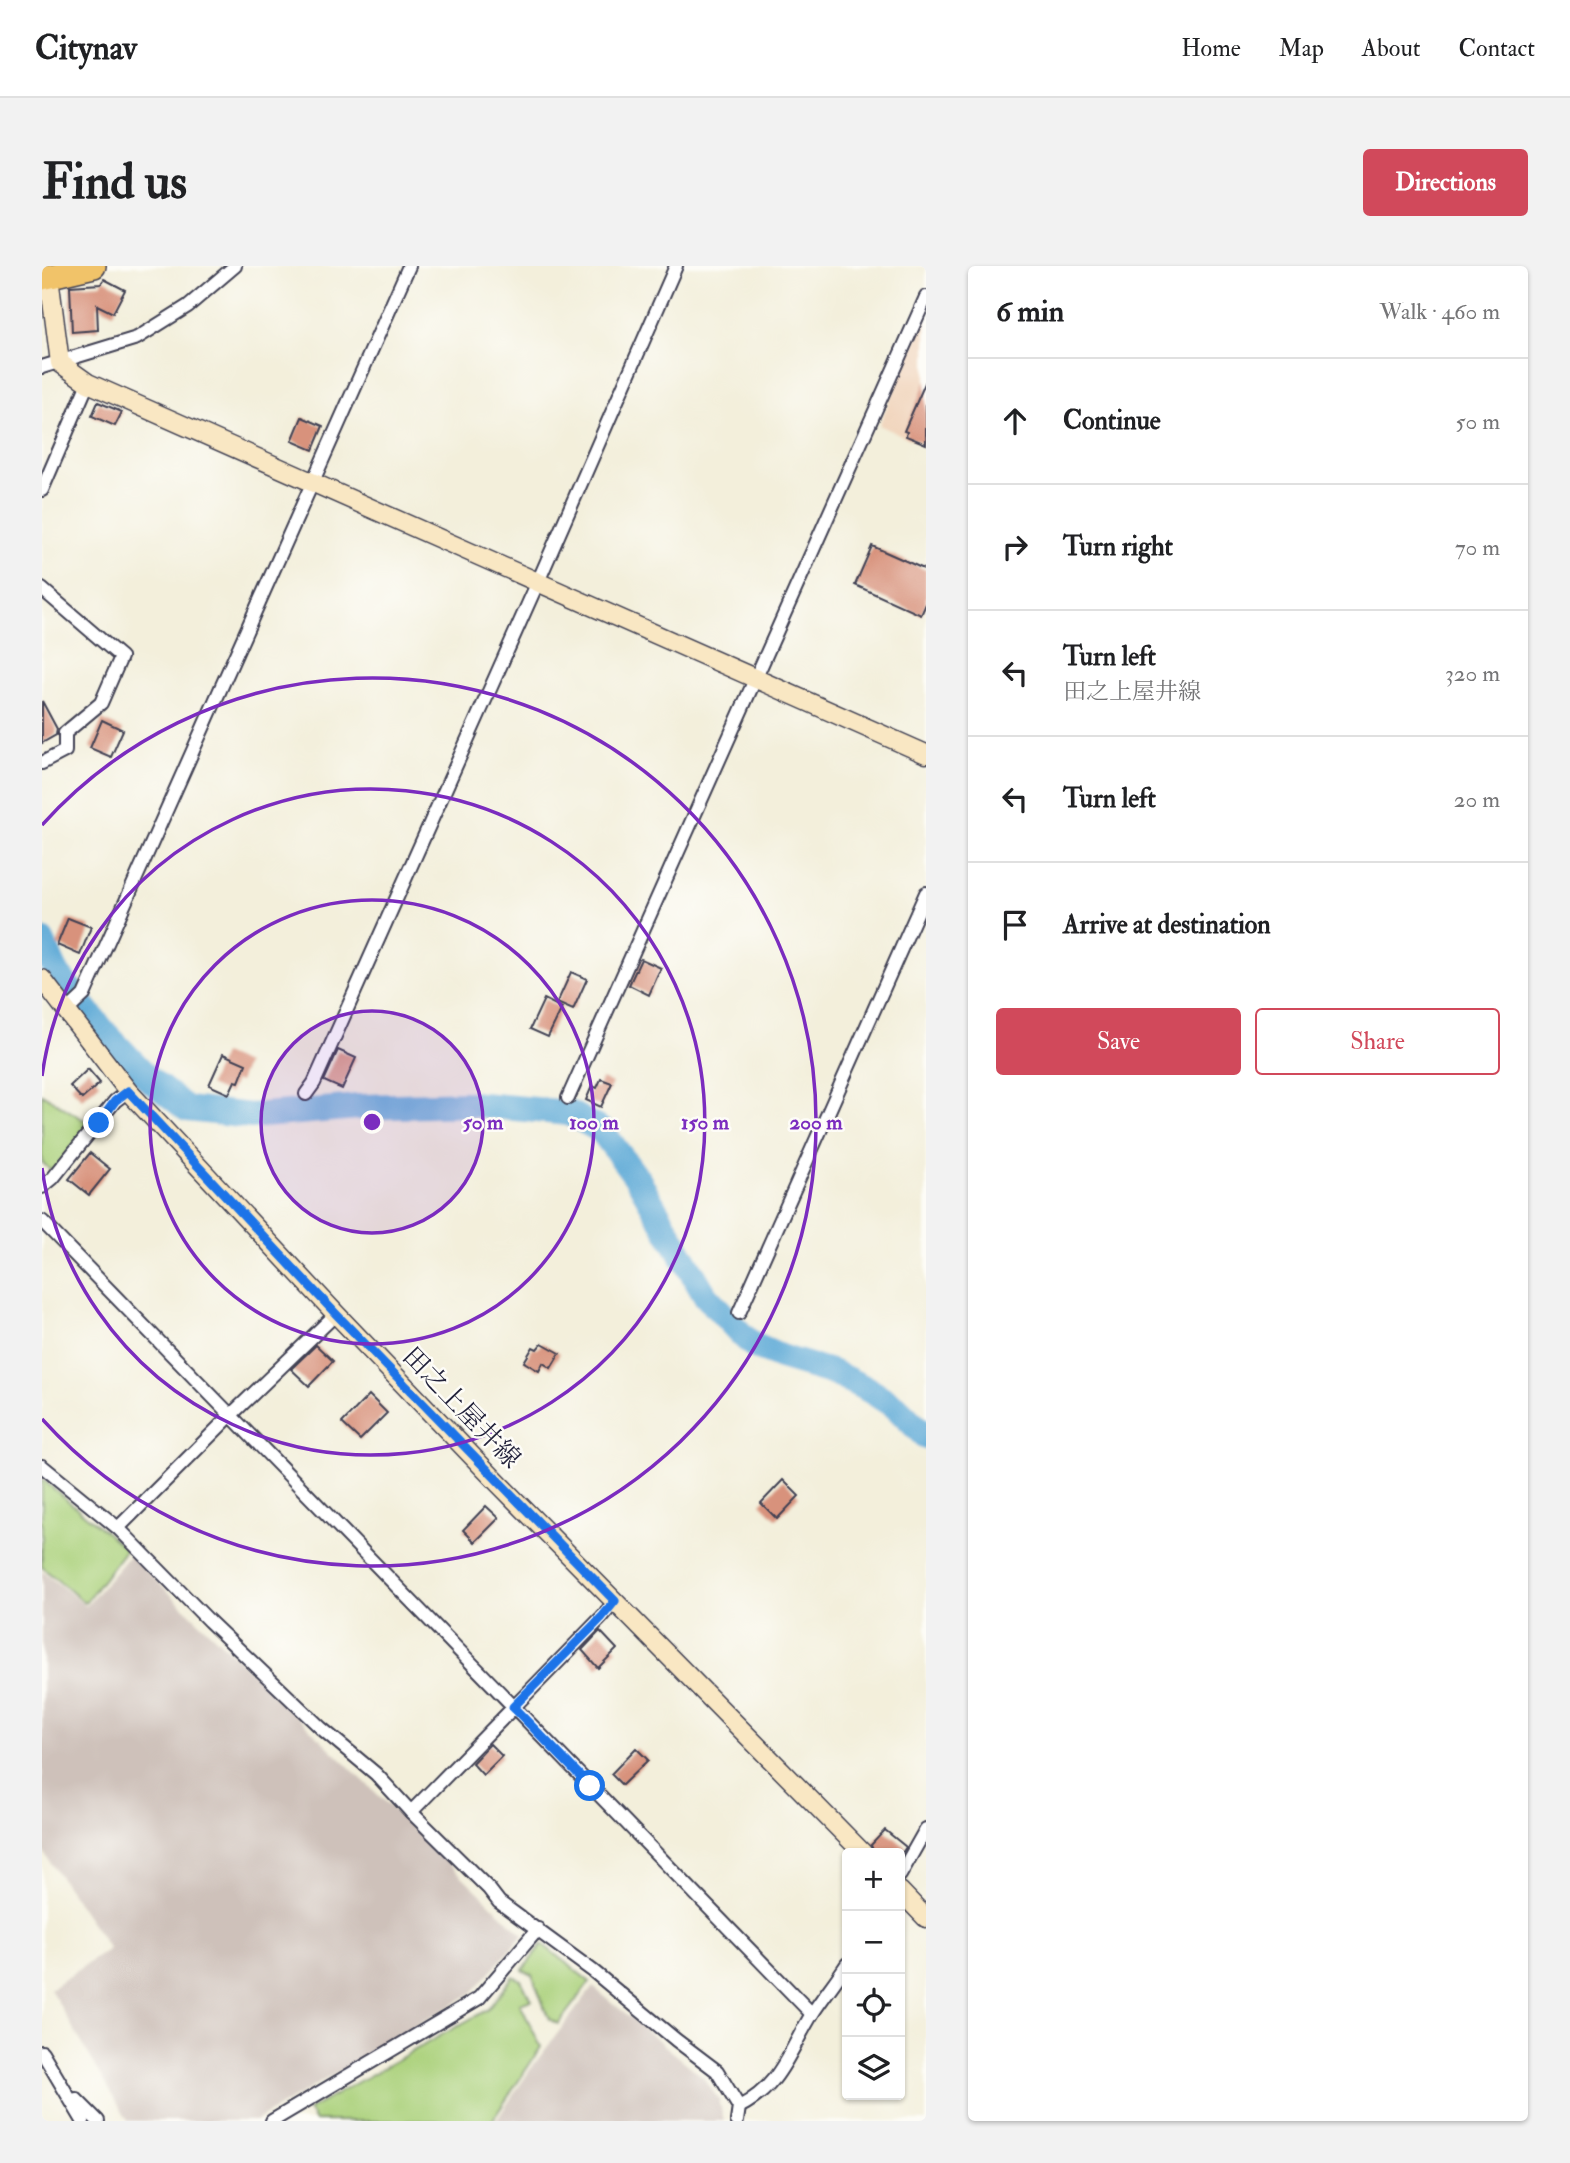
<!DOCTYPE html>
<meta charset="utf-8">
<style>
:root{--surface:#fff;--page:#f2f2f2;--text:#202124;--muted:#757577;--line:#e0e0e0;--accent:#d1495b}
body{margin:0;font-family:"IM FELL Double Pica","Noto Serif JP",serif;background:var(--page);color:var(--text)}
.controls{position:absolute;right:21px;bottom:21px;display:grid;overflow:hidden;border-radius:7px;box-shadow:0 2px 5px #0004}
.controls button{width:63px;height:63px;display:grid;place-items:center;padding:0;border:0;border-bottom:2px solid var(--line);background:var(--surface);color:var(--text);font:35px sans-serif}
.stop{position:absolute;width:21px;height:21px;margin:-16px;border:5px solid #1a73e8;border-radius:50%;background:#fff}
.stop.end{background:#1a73e8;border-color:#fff;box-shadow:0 2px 7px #0008}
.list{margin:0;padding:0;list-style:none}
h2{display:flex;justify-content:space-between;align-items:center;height:91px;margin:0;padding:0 28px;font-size:30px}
h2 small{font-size:23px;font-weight:400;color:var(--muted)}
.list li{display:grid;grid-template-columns:46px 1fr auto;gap:21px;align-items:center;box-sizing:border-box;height:126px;padding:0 28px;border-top:2px solid var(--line)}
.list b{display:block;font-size:26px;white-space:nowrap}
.list p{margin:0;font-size:23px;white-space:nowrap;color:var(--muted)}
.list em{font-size:23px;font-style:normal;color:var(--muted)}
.actions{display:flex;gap:14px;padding:21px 28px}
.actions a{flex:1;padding:16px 0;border:2px solid var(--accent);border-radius:7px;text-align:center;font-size:24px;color:var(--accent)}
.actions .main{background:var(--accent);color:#fff}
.icon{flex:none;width:38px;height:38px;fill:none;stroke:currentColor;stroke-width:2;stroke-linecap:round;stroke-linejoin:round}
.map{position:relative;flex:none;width:884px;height:1855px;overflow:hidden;border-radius:7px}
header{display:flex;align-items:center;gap:42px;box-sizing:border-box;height:98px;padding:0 35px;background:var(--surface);border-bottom:2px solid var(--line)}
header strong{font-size:33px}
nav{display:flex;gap:38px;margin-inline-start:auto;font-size:24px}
.intro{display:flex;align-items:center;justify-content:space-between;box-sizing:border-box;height:168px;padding:0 42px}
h1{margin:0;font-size:49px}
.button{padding:18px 32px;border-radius:7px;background:var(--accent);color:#fff;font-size:24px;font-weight:700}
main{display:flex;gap:42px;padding:0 42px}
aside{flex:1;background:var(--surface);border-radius:7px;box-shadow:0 2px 5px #0004}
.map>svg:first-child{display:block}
.built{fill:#f1d5bd}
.industrial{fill:#cec1ba}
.green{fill:#abd17b;stroke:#667a5b;stroke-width:2}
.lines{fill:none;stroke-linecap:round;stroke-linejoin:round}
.river{stroke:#5faad7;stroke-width:26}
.building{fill:#d8927c}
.street-casing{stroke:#414153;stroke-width:16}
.secondary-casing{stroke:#414153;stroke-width:21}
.highway-casing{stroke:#414153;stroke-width:26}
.street{stroke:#fff;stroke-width:12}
.secondary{stroke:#f9e7c3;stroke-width:18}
.highway{stroke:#f1c369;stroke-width:23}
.route{stroke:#1a73e8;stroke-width:9}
.ring{fill:none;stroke:#7b2cbf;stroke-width:3.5}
.labels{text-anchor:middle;stroke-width:5;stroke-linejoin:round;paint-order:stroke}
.street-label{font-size:26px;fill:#22223b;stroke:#fdfcf7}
.centre{fill:#7b2cbf;stroke:#fdfcf7;stroke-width:3.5}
.ring-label{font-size:21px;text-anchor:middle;font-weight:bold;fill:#7b2cbf;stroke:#fdfcf7;stroke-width:5;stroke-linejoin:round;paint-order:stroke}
</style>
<header>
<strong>Citynav</strong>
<nav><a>Home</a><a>Map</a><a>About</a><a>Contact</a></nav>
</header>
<div class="intro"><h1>Find us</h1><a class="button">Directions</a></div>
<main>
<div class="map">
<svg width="884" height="1855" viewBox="0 0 884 1855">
<rect width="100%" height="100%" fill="#fdfcf7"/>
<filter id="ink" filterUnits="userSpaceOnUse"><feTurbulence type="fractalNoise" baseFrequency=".0143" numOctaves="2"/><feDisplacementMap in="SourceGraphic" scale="14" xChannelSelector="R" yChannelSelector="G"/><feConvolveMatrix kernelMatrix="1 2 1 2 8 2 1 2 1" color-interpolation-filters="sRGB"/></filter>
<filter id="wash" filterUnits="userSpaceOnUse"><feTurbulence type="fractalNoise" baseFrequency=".00686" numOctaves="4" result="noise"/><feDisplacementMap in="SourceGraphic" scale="28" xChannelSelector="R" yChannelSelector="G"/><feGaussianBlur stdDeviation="1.57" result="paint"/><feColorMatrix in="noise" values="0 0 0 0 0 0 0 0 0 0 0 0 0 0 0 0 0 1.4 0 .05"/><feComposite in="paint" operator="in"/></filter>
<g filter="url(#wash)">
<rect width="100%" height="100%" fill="#f3efdb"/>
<polygon class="built" points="884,51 884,180 837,159"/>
<g class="industrial">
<polygon points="88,1289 481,1669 430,1727 213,1855 86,1855 8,1723 67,1683 0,1584 0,1305 44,1340"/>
<polygon points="551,1721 660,1810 677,1834 682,1855 454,1855 490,1801"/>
</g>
<g class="green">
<polygon points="0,828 50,859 10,906 0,896"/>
<polygon points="0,1213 84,1283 43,1337 0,1301"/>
<polygon points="500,1678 548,1716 516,1758 507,1753 490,1709 481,1704"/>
<polygon points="471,1710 479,1714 489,1734 478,1738 499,1781 450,1855 273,1855 266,1844 446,1743"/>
</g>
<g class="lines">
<polyline class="river" points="0,675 15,707 63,767 108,814 145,843 209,850 316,841 429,838 527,847 560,865 597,915 663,1029 699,1068 711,1079 738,1091 792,1107 827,1124 854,1141 884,1171"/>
</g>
<g id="blocks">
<g class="building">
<polygon points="62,13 83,24 71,47 55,39 56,64 30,66 28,20 59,18"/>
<polygon points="884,115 884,178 864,170 865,166 862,165"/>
<polygon points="56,136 80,146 73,160 50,150"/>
<polygon points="260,151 281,160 271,184 250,175"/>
<polygon points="830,280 884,304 884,338 879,349 813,319"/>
<polygon points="0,435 15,463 14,469 0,477"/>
<polygon points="60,454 81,464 69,491 48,482"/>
<polygon points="26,652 49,661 38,689 15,679"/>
<polygon points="599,693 619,702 607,729 587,719"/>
<polygon points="529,706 545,713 531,744 515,737"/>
<polygon points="502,733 520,742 506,771 488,763"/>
<polygon points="296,784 314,792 300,823 282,815"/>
<polygon points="181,788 204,798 197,816 193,815 187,828 167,819"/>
<polygon points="46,803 58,817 40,833 28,820"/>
<polygon points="559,813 570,817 559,841 544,834 550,820 555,822"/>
<polygon points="48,887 68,903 47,929 27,913"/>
<polygon points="500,1077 518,1087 509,1102 501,1097 497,1105 482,1096 491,1081 495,1083"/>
<polygon points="274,1079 291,1095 267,1120 249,1103"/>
<polygon points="327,1129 345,1147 318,1174 300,1157"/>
<polygon points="741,1214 757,1230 735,1253 719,1237"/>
<polygon points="444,1240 457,1252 433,1276 421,1264"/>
<polygon points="558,1365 575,1383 556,1402 540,1384"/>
<polygon points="448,1478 460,1490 441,1509 430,1497"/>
<polygon points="594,1482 606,1494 580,1519 569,1508"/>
<polygon points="843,1564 864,1581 860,1587 832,1587 829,1579"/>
</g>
</g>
</g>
<g filter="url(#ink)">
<use href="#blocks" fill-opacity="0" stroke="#414153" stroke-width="2"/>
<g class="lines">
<defs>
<g id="street">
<polyline points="0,101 95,72 146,40 193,0"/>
<polyline points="0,224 46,117"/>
<polyline points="0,323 79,391 59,437 23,467 23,485 0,497"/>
<polyline points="25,745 42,729 367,0"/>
<polyline points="264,828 272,817 495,318 634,0"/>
<polyline points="526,832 884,31"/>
<polyline points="0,921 11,912 73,835 86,825"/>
<polyline points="0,955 770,1748"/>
<polyline points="697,1047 884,627"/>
<polyline points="0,1200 76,1262 167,1355 279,1462 334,1508 369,1546 447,1623 457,1636 551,1705 634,1774 675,1805 697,1841 695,1855"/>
<polyline points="76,1262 189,1149 294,1048"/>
<polyline points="369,1546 560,1351 573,1335"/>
<polyline points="858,1609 884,1563"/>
<polyline points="0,1786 41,1855"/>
<polyline points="34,1833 56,1855"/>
<path d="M 697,1841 C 739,1820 747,1785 770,1748 C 781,1731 794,1715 805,1698"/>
<polyline points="230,1855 437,1732 496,1663"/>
</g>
<g id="secondary">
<polyline points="7,11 18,97 46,117 884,488"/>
<polyline points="0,713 86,825 294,1048 456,1217 821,1587"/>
<polyline points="858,1625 884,1652"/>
</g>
<polyline id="highway" points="0,12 52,0"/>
</defs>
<use href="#street" class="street-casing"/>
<use href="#secondary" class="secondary-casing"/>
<use href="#highway" class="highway-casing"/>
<use href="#street" class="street"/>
<use href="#secondary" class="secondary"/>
<use href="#highway" class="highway"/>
</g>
</g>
<g class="lines" filter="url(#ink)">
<polyline class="route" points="57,857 73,835 86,825 294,1048 573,1335 560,1351 471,1441 548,1520"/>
</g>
<circle cx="330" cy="856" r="111" fill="#7b2cbf" fill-opacity=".12"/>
<g class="ring">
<circle cx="330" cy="856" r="111"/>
<circle cx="330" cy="856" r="222"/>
<path d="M0 810A333 333 0 1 1 0 902"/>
<path d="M0 559A444 444 0 1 1 0 1153"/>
</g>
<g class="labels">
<g class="street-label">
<text transform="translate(420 1141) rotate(46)" y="9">田之上屋井線</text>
</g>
</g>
<circle cx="330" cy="856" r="10" class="centre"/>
<g class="ring-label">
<text x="441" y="863">50 m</text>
<text x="552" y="863">100 m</text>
<text x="663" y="863">150 m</text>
<text x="774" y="863">200 m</text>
</g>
</svg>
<div class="controls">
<button>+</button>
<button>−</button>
<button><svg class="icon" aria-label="locate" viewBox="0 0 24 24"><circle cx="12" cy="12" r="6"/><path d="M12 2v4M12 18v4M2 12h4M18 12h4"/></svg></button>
<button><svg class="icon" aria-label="layers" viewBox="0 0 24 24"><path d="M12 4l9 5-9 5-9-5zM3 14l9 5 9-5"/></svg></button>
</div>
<div class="stop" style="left:548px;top:1520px"></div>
<div class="stop end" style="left:57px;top:857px"></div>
</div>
<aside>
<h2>6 min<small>Walk · 460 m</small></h2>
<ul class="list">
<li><svg class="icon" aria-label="ahead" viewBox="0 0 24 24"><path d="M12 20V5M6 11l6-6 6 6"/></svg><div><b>Continue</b></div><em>50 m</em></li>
<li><svg class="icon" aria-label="right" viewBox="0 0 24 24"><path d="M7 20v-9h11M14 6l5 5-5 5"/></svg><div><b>Turn right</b></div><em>70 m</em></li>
<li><svg class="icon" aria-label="left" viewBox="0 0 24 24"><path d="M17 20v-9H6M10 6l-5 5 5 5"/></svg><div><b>Turn left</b><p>田之上屋井線</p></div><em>320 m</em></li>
<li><svg class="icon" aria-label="left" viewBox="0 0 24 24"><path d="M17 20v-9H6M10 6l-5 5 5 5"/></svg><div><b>Turn left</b></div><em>20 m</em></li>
<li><svg class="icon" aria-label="arrive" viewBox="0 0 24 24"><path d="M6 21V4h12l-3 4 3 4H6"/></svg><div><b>Arrive at destination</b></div></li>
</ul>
<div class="actions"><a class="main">Save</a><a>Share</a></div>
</aside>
</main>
